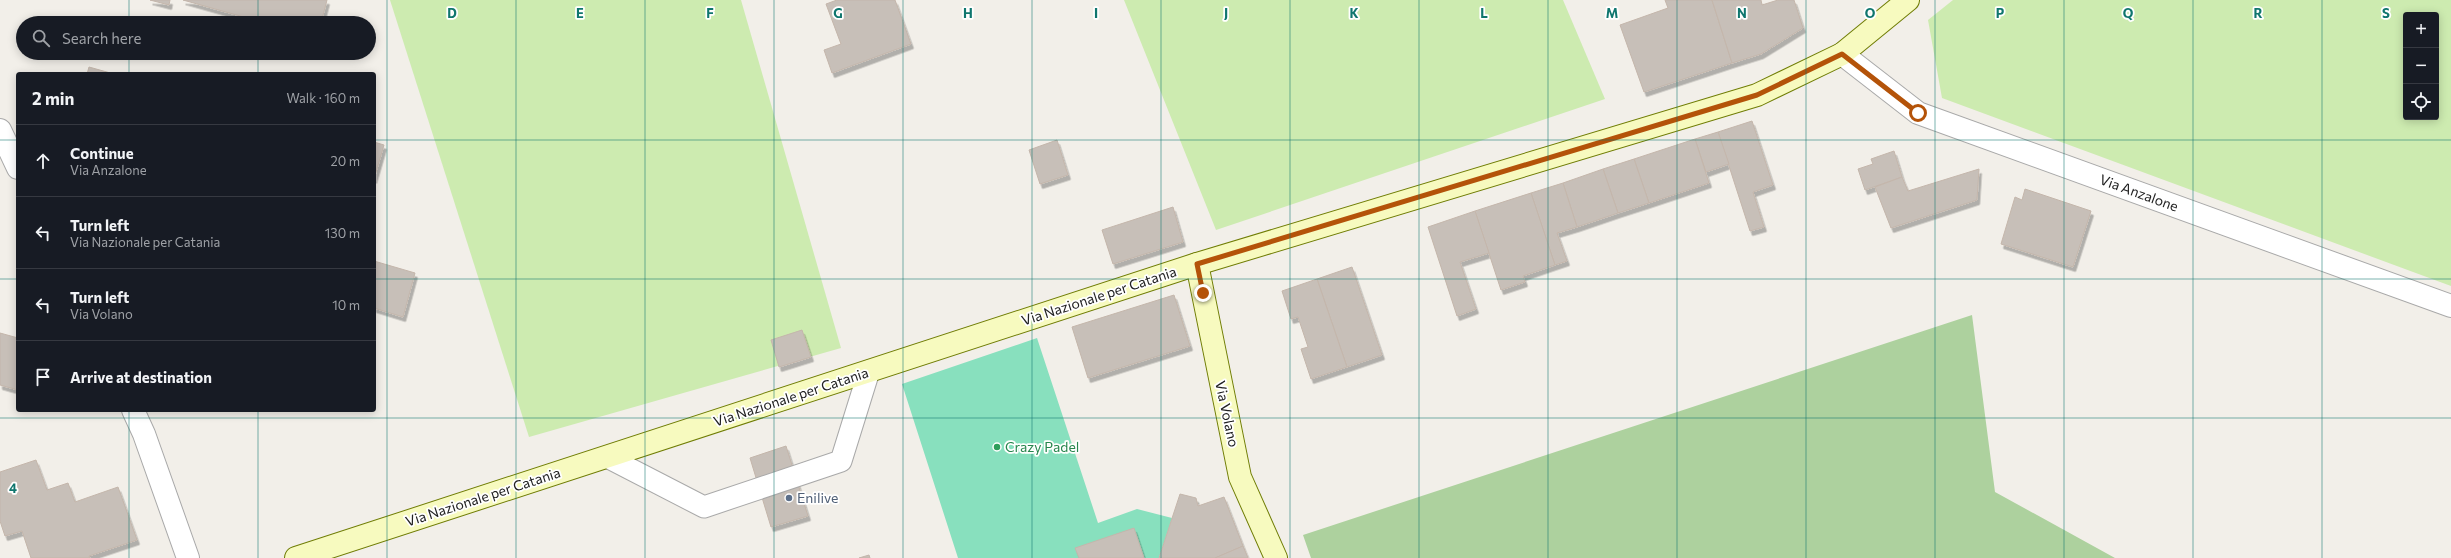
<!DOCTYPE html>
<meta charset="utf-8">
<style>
:root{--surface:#171b24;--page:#242831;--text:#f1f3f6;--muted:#9ea1a6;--line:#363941}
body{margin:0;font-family:Commissioner,sans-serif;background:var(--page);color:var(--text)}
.controls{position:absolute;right:12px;top:12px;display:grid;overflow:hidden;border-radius:4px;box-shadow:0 2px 10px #0003}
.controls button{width:36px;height:36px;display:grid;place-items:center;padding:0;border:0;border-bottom:1px solid var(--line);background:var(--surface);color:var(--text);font:20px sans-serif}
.stop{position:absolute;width:12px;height:12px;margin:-9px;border:3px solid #b45309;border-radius:50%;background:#fff}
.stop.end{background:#b45309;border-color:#fff;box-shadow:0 1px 4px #0008}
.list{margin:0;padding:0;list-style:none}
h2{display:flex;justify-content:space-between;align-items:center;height:52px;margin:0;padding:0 16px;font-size:17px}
h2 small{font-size:13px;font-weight:400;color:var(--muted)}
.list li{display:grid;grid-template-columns:26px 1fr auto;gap:12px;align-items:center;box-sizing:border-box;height:72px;padding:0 16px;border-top:1px solid var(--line)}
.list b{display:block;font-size:15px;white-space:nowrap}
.list p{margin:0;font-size:13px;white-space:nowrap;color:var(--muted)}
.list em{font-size:13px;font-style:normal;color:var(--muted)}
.icon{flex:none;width:22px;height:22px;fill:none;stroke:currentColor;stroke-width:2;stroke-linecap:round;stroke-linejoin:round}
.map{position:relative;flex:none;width:2451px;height:558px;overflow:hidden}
.search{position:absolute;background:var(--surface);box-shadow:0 2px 10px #0003;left:16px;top:16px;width:360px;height:44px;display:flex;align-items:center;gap:10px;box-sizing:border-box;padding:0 14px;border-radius:22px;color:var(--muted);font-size:15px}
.panel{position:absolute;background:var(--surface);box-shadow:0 2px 10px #0003;left:16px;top:72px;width:360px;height:340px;border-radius:4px}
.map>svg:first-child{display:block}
.grass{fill:#cdebb0;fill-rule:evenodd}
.forest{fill:#add19e}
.pitch{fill:#88e0be}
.building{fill:#c7bfb8;stroke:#c4b6ab;filter:url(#shadow)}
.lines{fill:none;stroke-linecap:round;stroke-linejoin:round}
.lane-casing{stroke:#a9a9a9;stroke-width:23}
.street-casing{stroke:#a9a9a9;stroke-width:24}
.secondary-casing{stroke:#707d05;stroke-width:24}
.lane{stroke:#fff;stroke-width:21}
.street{stroke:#fff;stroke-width:22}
.secondary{stroke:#f7fabf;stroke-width:22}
.route{stroke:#b45309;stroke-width:5}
.grid{fill:none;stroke:#0f766e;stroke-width:1;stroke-opacity:0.55}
.leisure-dot{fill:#2e9e5b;stroke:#fff;stroke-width:1.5}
.service-dot{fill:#5c6f8a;stroke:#fff;stroke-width:1.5}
.labels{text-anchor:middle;stroke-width:3.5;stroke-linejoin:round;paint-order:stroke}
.street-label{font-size:14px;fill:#222;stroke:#fff}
.leisure-label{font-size:14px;fill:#27864d;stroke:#fff;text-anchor:start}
.service-label{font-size:14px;fill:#4e5e75;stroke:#fff;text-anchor:start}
.grid-label{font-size:13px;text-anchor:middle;font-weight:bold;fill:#0f766e;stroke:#fff;stroke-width:3.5;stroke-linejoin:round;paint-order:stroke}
</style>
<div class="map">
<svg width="2451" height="558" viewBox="0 0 2451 558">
<defs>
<filter id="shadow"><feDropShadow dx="2.5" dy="4.5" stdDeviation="0" flood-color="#0004"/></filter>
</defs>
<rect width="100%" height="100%" fill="#f2efe9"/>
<g class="grass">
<polygon points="390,0 741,0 841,348 529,437"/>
<polygon points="1124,0 1563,0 1605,99 1216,230"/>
<path d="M 1953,0 L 2451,0 L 2451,286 L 1942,98 L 1928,20 ZM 2406,15 L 2436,15 L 2436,117 L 2406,117 Z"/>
</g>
<polygon class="forest" points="1972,315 1995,492 2115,558 1311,558 1303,535"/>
<polygon class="pitch" points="1037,338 1098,523 1137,509 1172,518 1159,558 958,558 902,384"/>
<g class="building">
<polygon points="150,0 170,0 169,5"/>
<polygon points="183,0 327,0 321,23 265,23"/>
<polygon points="837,0 895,0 911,44 832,73 824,50 841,44 826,4"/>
<polygon points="1665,0 1712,0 1732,63 1644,92 1620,25 1668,8"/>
<polygon points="1712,0 1761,0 1762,5 1778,0 1794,0 1803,28 1761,54 1732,63"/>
<polygon points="89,67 114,74 87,74"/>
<polygon points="1752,121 1773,185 1753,192 1764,227 1750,231 1718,132"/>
<polygon points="1718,132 1729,164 1706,172 1695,139"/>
<polygon points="1695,139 1709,183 1649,203 1634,159"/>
<polygon points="1057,140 1068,175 1040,184 1029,150"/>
<polygon points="374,142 384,145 374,179"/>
<polygon points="1894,151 1902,177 1865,190 1858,169 1873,164 1871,159"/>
<polygon points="1634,159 1649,203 1618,213 1603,169"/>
<polygon points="1603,169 1618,213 1577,227 1563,183"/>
<polygon points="1979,169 1977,200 1891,228 1875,187 1902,177 1908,191"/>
<polygon points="1563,183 1577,227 1557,233 1567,261 1555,265 1531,193"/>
<polygon points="2025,189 2091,211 2073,267 2001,244 2015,197 2022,200"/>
<polygon points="1531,193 1555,265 1523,276 1525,282 1501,290 1475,211"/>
<polygon points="1173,207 1183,242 1113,264 1102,230"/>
<polygon points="1475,211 1489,253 1460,262 1476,309 1457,316 1428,227"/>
<polygon points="374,261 415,273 403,317 374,308"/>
<polygon points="1352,267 1382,355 1347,367 1317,279"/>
<polygon points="1317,279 1347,367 1311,379 1301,349 1308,347 1298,317 1291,319 1282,291"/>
<polygon points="1174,295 1190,346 1088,378 1072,327"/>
<polygon points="802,330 811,357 779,367 771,340"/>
<polygon points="0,333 18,338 18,390 0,385"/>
<polygon points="786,446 808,516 771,527 750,458"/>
<polygon points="36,460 47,490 68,483 75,502 118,487 137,540 89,556 90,558 31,558 22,531 5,536 0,521 0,472"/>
<polygon points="1180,494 1196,498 1198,506 1224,497 1243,546 1215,558 1159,558"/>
<polygon points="1134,528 1144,558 1079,558 1075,548"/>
<polygon points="1243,546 1248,558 1215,558"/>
<polygon points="869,555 870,558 859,558"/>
</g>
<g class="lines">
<defs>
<polyline id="lane" points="607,457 704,507 841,461 869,371"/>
<g id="street">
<polyline points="1842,54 1918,113 2451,306"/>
<polyline points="0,130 18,168"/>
<polyline points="133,410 144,434 188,558"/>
</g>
<g id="secondary">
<polyline points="1197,264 1240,477 1276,558"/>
<polyline points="296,558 1197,264 1757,95 1842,54 1908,0"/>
</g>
</defs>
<use href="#lane" class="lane-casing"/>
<use href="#street" class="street-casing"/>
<use href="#secondary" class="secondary-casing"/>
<use href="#lane" class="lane"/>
<use href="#street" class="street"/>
<use href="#secondary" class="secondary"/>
</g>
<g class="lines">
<polyline class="route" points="1203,293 1197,264 1757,95 1842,54 1918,113"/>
</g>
<path class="grid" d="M 129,0 L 129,23M 258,0 L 258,23M 387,0 L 387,558M 516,0 L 516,558M 645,0 L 645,558M 774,0 L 774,558M 903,0 L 903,558M 1032,0 L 1032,558M 1161,0 L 1161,558M 1290,0 L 1290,558M 1419,0 L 1419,558M 1548,0 L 1548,558M 1677,0 L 1677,558M 1806,0 L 1806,558M 1935,0 L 1935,558M 2064,0 L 2064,558M 2193,0 L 2193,558M 2322,0 L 2322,558M 129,53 L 129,74M 258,53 L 258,74M 0,140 L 18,140M 374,140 L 2451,140M 0,279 L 18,279M 374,279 L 2451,279M 129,410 L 129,558M 258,410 L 258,558M 0,418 L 2451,418"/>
<circle class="leisure-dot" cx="997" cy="447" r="4"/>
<circle class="service-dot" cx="789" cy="498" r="4"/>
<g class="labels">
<g class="street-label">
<text transform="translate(2139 193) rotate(20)" y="5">Via Anzalone</text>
<text transform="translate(1099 296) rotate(-18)" y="5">Via Nazionale per Catania</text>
<text transform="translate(791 397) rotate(-18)" y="5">Via Nazionale per Catania</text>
<text transform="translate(1227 414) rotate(78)" y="5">Via Volano</text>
<text transform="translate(483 497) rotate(-18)" y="5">Via Nazionale per Catania</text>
</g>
<g class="leisure-label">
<text x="1005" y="452">Crazy Padel</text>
</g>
<g class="service-label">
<text x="797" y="503">Enilive</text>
</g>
</g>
<g class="grid-label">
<text x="452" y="18">D</text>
<text x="580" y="18">E</text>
<text x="710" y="18">F</text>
<text x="838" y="18">G</text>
<text x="968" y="18">H</text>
<text x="1096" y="18">I</text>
<text x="1226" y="18">J</text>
<text x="1354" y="18">K</text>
<text x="1484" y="18">L</text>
<text x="1612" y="18">M</text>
<text x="1742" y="18">N</text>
<text x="1870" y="18">O</text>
<text x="2000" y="18">P</text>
<text x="2128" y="18">Q</text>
<text x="2258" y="18">R</text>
<text x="2386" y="18">S</text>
<text x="13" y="493">4</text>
</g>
</svg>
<div class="controls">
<button>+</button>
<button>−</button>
<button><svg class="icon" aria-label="locate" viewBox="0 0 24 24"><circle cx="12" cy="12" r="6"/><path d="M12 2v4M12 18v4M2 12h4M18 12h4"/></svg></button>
</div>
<div class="stop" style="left:1918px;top:113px"></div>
<div class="stop end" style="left:1203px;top:293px"></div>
<div class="search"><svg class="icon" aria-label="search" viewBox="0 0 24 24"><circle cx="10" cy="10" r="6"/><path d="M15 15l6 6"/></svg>Search here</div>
<section class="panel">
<h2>2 min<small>Walk · 160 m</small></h2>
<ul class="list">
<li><svg class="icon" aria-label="ahead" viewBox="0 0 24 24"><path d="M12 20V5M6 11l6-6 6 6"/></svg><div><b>Continue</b><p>Via Anzalone</p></div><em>20 m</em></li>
<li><svg class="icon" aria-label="left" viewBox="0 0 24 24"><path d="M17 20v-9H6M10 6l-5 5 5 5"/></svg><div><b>Turn left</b><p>Via Nazionale per Catania</p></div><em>130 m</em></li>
<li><svg class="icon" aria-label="left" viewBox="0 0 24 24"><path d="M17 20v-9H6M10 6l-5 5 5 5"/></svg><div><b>Turn left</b><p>Via Volano</p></div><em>10 m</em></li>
<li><svg class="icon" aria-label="arrive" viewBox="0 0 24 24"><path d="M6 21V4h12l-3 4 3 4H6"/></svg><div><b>Arrive at destination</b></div></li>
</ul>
</section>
</div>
